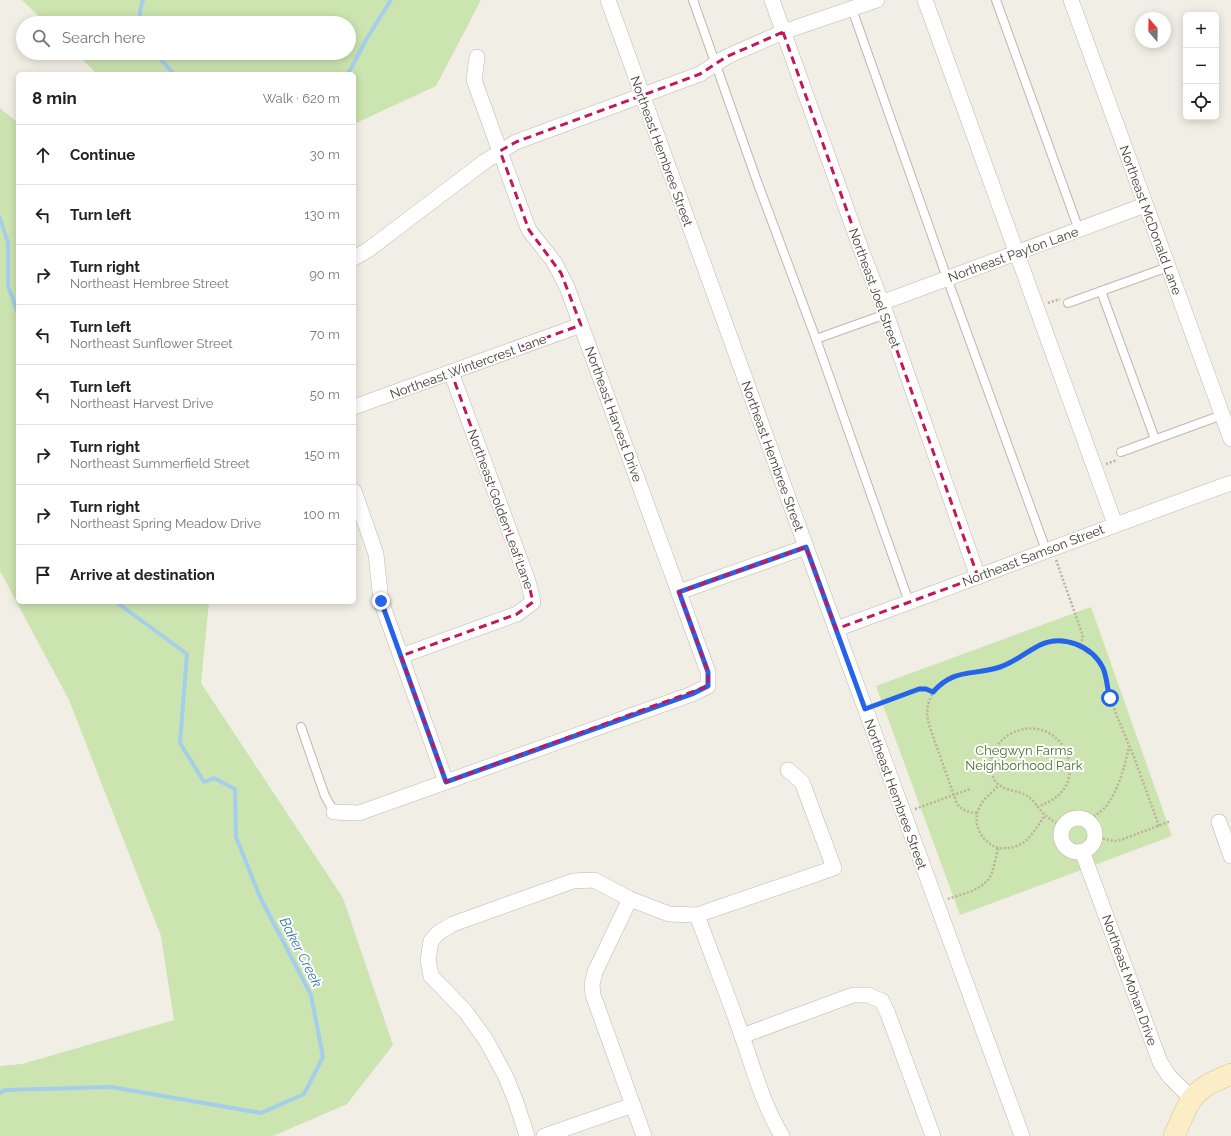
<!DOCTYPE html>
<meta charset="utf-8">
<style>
:root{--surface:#fff;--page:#f2f2f2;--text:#222;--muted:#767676;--line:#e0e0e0}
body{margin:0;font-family:Raleway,sans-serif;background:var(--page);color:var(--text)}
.controls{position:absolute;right:12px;top:12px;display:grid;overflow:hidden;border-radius:6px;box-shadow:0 2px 10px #0003}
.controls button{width:36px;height:36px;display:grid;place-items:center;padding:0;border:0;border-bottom:1px solid var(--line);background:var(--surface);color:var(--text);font:20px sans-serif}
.compass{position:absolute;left:1135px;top:12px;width:36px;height:36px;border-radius:50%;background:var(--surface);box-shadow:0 2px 10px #0003;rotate:340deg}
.stop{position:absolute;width:12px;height:12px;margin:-9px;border:3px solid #2563eb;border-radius:50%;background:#fff}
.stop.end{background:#2563eb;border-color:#fff;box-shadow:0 1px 4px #0008}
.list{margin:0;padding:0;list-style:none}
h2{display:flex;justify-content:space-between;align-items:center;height:52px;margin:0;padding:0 16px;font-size:17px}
h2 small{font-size:13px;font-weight:400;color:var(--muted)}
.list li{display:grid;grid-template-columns:26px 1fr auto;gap:12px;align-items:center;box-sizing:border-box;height:60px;padding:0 16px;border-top:1px solid var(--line)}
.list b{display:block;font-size:15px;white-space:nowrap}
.list p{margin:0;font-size:13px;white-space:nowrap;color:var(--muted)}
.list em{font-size:13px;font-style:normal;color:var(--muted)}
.icon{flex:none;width:22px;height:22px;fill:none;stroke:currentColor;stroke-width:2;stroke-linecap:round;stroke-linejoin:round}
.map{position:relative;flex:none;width:1231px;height:1136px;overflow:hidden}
.search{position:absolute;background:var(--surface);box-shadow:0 2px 10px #0003;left:16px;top:16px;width:340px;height:44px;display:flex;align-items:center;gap:10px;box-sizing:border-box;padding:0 14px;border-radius:22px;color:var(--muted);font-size:15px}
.panel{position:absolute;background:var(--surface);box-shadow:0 2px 10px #0003;left:16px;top:72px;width:340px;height:532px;border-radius:6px}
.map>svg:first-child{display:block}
.green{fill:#cce4b0}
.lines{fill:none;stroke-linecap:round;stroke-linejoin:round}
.stream{stroke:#a5ceeb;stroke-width:4}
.lane-casing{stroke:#bfb8ac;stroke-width:10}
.street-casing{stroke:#bfb8ac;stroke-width:16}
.secondary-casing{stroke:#cfc097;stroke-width:22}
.path{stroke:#bdb19b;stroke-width:2.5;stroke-dasharray:2 2;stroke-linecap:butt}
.lane{stroke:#fff;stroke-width:8}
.street{stroke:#fff;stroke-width:15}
.secondary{stroke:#fbeec6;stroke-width:21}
.route{stroke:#2563eb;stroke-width:5}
.marked{fill:none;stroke:#c2185b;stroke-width:3;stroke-dasharray:8 5;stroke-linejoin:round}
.labels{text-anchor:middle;stroke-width:4;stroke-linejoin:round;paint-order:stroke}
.street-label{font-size:13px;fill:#443e35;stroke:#fff}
.park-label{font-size:13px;fill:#47712c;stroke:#fff}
.water-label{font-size:14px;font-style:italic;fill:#3578a8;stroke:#fff}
</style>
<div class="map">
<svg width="1231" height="1136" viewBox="0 0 1231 1136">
<rect width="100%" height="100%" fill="#f1eee5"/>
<g class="green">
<polygon points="22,0 481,0 436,86 354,124 354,74 97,74 76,53 349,53 349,23 46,23"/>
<polygon points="0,108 18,123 18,602 209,602 201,683 343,898 393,1045 347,1104 273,1136 0,1136 0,1066 22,1064 174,1020 161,936 69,700 0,571"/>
<polygon points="1091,607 1172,836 960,915 876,686"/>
</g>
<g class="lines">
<g class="stream">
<polyline points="140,23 140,11 143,0"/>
<polyline points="155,53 174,74"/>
<polyline points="348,74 367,38 391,0"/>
<polyline points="0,218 8,243 8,286 18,313"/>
<polyline points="0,1093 5,1090 111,1087 261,1113 304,1094 323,1057 311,995 260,897 236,837 235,789 214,778 204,782 180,743 187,654 119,604 119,602"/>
</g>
<defs>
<g id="lane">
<polyline points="693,0 758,184 816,339 909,602"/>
<polyline points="996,0 1079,230"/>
<polyline points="852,9 947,278 1046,550"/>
<polyline points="1101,291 1155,439"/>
<polyline points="1068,303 1168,267"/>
<polyline points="816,339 886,314"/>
<polyline points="1121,452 1222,415"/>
<polyline points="301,727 325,796 334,812"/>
</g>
<g id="street">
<polyline points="608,0 806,547 1022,1136"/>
<polyline points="772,0 862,252 886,314 978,577"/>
<polyline points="925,0 1115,524"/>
<polyline points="1071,0 1231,439"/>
<polyline points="354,258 368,250 484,162 516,142 700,74 726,57 783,32 877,0"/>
<polyline points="881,303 1145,205"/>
<polyline points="354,407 581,325"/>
<polyline points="354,491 376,554 381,601 446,782"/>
<polyline points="679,592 806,547"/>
<path d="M 836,629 C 968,581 1099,530 1231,483"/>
<polyline points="401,656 517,614 533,602 528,581 451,372"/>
<polyline points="334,812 359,813 692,694 708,686 708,672 567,287 554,262 529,230 525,220 474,80 477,57"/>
<circle cx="1078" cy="835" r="17"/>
<polyline points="1219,822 1231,856"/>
<polyline points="1082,851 1160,1062 1169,1076 1192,1099"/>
<polyline points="630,899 595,972 592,985 593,995 644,1136"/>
<path d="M 697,915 C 712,956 728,996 742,1036 C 754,1070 763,1105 782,1136"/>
<polyline points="742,1036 853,995 868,995 882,1001 888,1014 933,1136"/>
<polyline points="527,1136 516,1102 506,1077 486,1040 465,1011 431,976 428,960 431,941 438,933 453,924 573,881 594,880 630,899 669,914 697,915 834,868 802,782 788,770"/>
<polyline points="544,1136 633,1105"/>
</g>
<path id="secondary" d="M 1174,1136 C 1180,1124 1184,1110 1192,1099 C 1201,1086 1217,1080 1231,1074"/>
</defs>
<use href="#lane" class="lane-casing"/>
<use href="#street" class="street-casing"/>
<use href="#secondary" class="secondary-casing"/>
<g class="path">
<polyline points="1048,303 1060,299"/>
<polyline points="1106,464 1117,460"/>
<polyline points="1056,560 1082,633 1083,638 1079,646"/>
<polyline points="877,705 919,689 926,689 933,692"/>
<path d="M 1037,807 C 1055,800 1068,792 1070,771 C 1070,761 1067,750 1061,743 C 1030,707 976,745 994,779 C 1001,792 1018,789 1029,797 C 1035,802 1039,810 1045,815 C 1050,820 1057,823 1063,827"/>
<polyline points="915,809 970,789"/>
<path d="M 977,813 C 968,812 963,811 957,804 L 929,725 L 927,714 L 928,704 L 933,692 L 941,683 L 950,677 L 957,675 L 985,671 L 1001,667 L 1011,663 L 1045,643 L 1056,641 L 1067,641 L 1075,644 L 1091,653 L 1098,660 L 1103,669 L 1116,714 L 1134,757 L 1159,826"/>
<path d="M 1087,821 C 1094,816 1102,812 1107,805 C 1119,788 1125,766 1129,746"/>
<polyline points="1095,837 1114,841 1121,840 1171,821"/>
<path d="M 998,848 C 981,842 971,823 980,806 C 984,798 993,792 999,785"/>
<path d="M 948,899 C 962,894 984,890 991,875 C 994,867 996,857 998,848 C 1025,850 1031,836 1045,815"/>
</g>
<use href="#lane" class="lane"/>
<use href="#street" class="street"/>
<use href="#secondary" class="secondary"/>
</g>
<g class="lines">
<path class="route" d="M 381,601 L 446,782 L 692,694 L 708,686 L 708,672 L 679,592 L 806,547 L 865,709 L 919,689 L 926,689 L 933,692 C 954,668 972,676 1000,667 C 1015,662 1026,652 1040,645 C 1063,634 1092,646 1103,668 C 1107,677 1107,688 1110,698"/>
</g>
<path class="marked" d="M 783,32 L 978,577 L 836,629 L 806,547 L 679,592 L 708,672 L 708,686 L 446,782 L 401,656 L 517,614 L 533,602 L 528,581 L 451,372 L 581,325 L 561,273 L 529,230 L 500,151 L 516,142 L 700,74 L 726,57 Z"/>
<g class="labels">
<g class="street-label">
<text transform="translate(662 151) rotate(70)" y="5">Northeast Hembree Street</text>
<text transform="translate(1151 220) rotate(70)" y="5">Northeast McDonald Lane</text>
<text transform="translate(1013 254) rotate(-20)" y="5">Northeast Payton Lane</text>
<text transform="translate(875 288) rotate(70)" y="5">Northeast Joel Street</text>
<text transform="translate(468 366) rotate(-20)" y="5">Northeast Wintercrest Lane</text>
<text transform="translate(614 414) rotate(70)" y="5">Northeast Harvest Drive</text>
<text transform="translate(773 456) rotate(70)" y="5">Northeast Hembree Street</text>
<text transform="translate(501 509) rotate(70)" y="5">Northeast Golden Leaf Lane</text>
<text transform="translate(1033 555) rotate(-21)" y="5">Northeast Samson Street</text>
<text transform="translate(896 794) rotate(70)" y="5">Northeast Hembree Street</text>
<text transform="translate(1130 980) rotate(70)" y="5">Northeast Mohan Drive</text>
</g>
<g class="park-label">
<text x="1024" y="755">Chegwyn Farms<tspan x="1024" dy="15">Neighborhood Park</tspan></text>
</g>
<g class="water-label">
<text transform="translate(301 952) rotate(63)" y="5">Baker Creek</text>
</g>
</g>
</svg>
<div class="controls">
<button>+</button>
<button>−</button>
<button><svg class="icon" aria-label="locate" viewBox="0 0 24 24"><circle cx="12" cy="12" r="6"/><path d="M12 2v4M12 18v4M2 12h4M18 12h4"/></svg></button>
</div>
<svg class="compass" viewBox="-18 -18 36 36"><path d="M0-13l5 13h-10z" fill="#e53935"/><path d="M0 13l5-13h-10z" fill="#767676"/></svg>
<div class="stop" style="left:1110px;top:698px"></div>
<div class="stop end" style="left:381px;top:601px"></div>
<div class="search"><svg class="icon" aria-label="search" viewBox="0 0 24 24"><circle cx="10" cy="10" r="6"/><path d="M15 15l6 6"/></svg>Search here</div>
<section class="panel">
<h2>8 min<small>Walk · 620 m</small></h2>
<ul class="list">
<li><svg class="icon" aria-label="ahead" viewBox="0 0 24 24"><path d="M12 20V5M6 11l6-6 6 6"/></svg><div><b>Continue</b></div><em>30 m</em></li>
<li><svg class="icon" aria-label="left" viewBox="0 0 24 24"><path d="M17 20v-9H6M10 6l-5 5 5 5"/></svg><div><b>Turn left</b></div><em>130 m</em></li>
<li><svg class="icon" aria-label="right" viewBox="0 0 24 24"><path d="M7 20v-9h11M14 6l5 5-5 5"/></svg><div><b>Turn right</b><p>Northeast Hembree Street</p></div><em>90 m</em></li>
<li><svg class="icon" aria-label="left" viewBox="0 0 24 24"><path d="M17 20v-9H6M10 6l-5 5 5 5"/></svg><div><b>Turn left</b><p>Northeast Sunflower Street</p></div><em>70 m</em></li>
<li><svg class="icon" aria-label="left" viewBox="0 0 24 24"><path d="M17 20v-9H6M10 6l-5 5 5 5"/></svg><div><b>Turn left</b><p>Northeast Harvest Drive</p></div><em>50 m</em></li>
<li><svg class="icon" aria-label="right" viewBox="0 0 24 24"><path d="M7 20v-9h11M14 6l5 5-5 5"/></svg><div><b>Turn right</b><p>Northeast Summerfield Street</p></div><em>150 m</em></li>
<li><svg class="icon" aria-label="right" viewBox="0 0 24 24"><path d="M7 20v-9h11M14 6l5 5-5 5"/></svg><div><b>Turn right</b><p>Northeast Spring Meadow Drive</p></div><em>100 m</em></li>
<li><svg class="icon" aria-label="arrive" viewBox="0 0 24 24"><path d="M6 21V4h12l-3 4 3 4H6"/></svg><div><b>Arrive at destination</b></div></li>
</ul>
</section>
</div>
